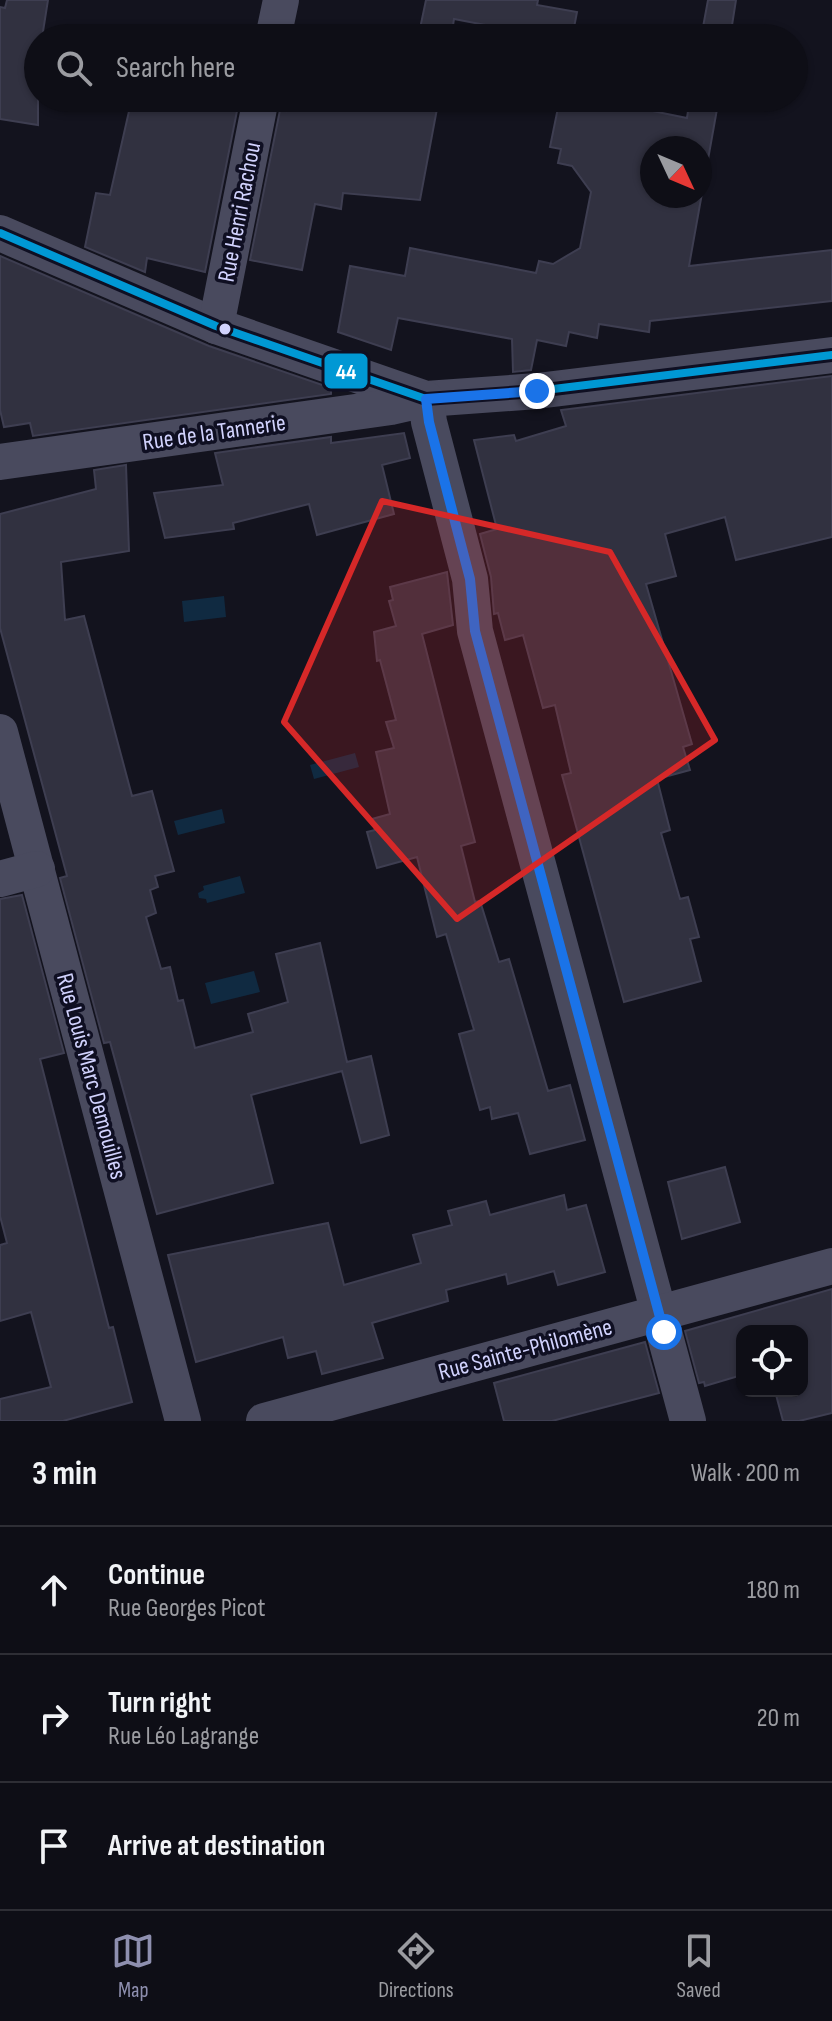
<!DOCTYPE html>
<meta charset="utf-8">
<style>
:root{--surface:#0e0e16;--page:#17171f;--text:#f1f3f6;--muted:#9b9ca1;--line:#2e2e35;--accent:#8e8faf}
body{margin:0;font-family:"Sofia Sans Condensed",sans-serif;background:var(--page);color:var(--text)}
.controls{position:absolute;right:24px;bottom:24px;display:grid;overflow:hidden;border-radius:16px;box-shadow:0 2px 6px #0004}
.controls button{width:72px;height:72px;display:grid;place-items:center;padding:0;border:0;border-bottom:2px solid var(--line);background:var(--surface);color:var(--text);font:40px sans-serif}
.compass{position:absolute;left:640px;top:136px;width:72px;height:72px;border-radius:50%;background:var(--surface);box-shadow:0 2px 6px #0004;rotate:134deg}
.stop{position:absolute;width:24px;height:24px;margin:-18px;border:6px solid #1a73e8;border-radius:50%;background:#fff}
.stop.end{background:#1a73e8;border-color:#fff;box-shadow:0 2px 8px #0008}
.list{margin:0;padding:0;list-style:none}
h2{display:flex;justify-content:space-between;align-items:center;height:104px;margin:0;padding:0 32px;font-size:34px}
h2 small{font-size:26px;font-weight:400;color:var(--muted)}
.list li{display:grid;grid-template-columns:52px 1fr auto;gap:24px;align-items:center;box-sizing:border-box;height:128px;padding:0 32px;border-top:2px solid var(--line)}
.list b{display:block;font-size:30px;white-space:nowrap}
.list p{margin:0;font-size:26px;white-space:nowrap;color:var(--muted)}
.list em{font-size:26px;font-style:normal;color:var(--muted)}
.icon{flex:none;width:44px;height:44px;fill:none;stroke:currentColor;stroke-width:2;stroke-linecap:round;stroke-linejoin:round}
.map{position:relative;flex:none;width:832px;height:1421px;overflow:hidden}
.search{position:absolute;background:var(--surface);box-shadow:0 2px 6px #0004;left:24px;right:24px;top:24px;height:88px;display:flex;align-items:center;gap:20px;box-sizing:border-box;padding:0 28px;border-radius:44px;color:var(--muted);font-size:30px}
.sheet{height:488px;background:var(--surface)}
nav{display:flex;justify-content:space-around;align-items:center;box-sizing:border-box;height:112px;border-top:2px solid var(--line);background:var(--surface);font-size:22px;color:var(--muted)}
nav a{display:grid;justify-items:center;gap:4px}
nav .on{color:var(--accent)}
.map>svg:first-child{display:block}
.water{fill:#102a41}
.building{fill:#313140;stroke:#3e3e51;stroke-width:2;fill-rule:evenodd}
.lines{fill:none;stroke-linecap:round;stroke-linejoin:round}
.minor{stroke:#494a5e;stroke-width:36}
.bus-1-casing{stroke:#0f0f22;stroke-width:14}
.bus-1{stroke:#0098d4;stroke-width:8}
.route{stroke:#1a73e8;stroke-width:10}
.marked{fill:#d62828;fill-opacity:0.2;stroke:#d62828;stroke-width:6;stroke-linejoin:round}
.bus-dot{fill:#d1d2fd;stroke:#0f0f22;stroke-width:3}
.labels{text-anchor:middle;stroke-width:7;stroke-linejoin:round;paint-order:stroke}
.street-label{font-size:24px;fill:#d1d2fd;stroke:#0f0f22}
.line-badge{stroke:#0f0f22;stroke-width:3}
.badge-label{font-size:22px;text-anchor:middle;font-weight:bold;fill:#fff}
</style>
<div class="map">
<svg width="832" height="1421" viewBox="0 0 832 1421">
<rect width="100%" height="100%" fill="#13131e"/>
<g class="water">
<polygon points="224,596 226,617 184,622 182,601"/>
<polygon points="355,753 359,767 314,779 310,765"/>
<polygon points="222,809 225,823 178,835 174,821"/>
<polygon points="240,876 245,893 207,903 206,899 199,898 198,893 204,890 203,886"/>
<polygon points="254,971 260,992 211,1004 205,983"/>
</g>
<g class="building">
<polygon points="7,0 48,0 42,38 38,38 38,125 0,119 0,7 5,8"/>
<polygon points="426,0 538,0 537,5 577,12 572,38 553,38 454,19 451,38 418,38"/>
<polygon points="708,0 736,0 730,38 701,38"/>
<polygon points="132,98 223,98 239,101 205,272 147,258 145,272 85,247 96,193 110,195"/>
<polygon points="289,98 439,98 420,200 343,193 341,209 315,204 302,270 250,260 280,110 286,111"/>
<path d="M 560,98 L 589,98 L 687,118 L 690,98 L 719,98 L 689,266 L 832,250 L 832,301 L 650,321 L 649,332 L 599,324 L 597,338 L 569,332 L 566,346 L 537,340 L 531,370 L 513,372 L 512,339 L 398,318 L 391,350 L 338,332 L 350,266 L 405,276 L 410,248 L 536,273 L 539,261 L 553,264 L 580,248 L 591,192 L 572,166 L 558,163 L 561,149 L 550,147 ZM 652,148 L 700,148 L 700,196 L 652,196 Z"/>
<polygon points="0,256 209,346 331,388 331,394 33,436 30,423 4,427 0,410"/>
<polygon points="832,376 832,537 736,560 725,517 665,534 676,576 646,584 692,744 683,747 690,770 657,779 670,830 661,833 680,899 688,897 699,937 690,939 701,981 624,1002 562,775 571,773 555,705 543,708 523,635 505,640 498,613 494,614 491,577 480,534 497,529 474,440 514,435 516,441 566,426 561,410"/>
<polygon points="404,433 410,458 382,465 394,514 317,535 309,504 233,523 234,529 165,538 154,493 223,485 215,453 331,437 331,443"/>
<polygon points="126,465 129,551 61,562 65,620 84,616 132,796 152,791 174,871 155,876 158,887 150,890 156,913 146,917 161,969 170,967 178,1001 183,1000 195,1048 253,1032 248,1014 288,1002 276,954 320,943 347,1062 371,1056 389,1135 361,1143 342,1071 251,1095 273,1183 157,1214 110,1042 104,1043 60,878 67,876 0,628 0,514 96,489 94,470"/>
<polygon points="447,572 453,625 422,634 475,842 461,846 475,902 480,901 499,962 509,959 548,1091 570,1085 585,1140 530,1154 518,1113 492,1119 490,1107 480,1110 459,1034 474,1030 446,934 437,937 417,857 377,868 367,832 375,830 372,819 390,814 376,752 394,748 386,722 396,720 380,660 377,661 374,632 396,626 389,601 393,600 390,587"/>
<polygon points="22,895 64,1053 40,1059 109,1328 113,1327 132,1402 63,1421 0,1421 0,1399 51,1387 31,1312 0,1321 0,1245 7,1243 0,1216 0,899"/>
<polygon points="725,1167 740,1222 682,1239 668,1182"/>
<polygon points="564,1195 567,1210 586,1205 605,1272 558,1285 554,1271 508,1284 506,1274 446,1290 448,1301 372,1323 383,1358 322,1374 316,1351 288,1358 283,1337 196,1362 168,1255 328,1223 344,1285 421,1263 413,1235 452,1225 448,1211 486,1201 490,1215"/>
<polygon points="832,1289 832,1413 799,1421 783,1421 775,1391 802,1391 802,1331 742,1331 742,1375 705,1386 704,1382 699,1383 685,1331"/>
<polygon points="645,1342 659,1393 552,1421 504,1421 494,1383"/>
</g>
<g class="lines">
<g class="minor">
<polyline points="273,38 281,0"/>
<polyline points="0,233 216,326 426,399 537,391 832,355"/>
<polyline points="216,326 261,98"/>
<polyline points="0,462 391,407 426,399 429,422 470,579 475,631 688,1421"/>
<polyline points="0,732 183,1421"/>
<polyline points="0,879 37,869"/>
<polyline points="264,1421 832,1266"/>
</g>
<defs>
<polyline id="bus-1" points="0,233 216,326 426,399 537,391 832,355"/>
</defs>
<use href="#bus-1" class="bus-1-casing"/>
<use href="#bus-1" class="bus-1"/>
</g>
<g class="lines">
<polyline class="route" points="537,391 426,399 429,422 470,579 475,631 664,1332"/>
</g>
<path class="marked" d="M 382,501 L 610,552 L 715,740 L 457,919 L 284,722 Z"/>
<circle class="bus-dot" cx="225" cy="329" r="7"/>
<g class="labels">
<g class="street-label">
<text transform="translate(239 212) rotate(-79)" y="8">Rue Henri Rachou</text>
<text transform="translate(214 432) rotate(-8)" y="8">Rue de la Tannerie</text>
<text transform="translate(92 1076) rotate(75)" y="8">Rue Louis Marc Demouilles</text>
<text transform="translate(525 1349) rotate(-15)" y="8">Rue Sainte-Philomène</text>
</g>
</g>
<rect class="line-badge" x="323" y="352" width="46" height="38" rx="8" fill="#0098d4"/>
<g class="badge-label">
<text x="346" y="379">44</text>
</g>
</svg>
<div class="controls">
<button><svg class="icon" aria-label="locate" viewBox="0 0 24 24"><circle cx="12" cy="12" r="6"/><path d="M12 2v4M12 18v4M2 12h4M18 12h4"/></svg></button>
</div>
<svg class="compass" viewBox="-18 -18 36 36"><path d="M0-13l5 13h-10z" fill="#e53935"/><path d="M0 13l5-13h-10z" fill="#9b9ca1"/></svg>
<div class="stop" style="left:664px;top:1332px"></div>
<div class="stop end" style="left:537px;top:391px"></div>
<div class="search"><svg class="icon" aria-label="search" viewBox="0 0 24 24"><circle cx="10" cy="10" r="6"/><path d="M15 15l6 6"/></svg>Search here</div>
</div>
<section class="sheet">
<h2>3 min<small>Walk · 200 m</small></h2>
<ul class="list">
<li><svg class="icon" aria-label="ahead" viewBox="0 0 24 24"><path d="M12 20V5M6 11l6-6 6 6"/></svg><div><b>Continue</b><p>Rue Georges Picot</p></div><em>180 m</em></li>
<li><svg class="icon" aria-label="right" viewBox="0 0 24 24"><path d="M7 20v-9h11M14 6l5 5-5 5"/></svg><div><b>Turn right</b><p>Rue Léo Lagrange</p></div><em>20 m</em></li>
<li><svg class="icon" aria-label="arrive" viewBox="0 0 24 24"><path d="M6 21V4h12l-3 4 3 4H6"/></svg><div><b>Arrive at destination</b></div></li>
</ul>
</section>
<nav>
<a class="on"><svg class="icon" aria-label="map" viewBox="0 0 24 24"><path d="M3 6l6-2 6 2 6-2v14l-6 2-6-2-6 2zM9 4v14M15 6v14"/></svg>Map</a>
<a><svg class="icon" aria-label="directions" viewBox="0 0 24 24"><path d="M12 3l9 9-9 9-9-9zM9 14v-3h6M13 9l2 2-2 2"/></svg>Directions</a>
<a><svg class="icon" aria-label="saved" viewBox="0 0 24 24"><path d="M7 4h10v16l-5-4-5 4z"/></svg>Saved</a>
</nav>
